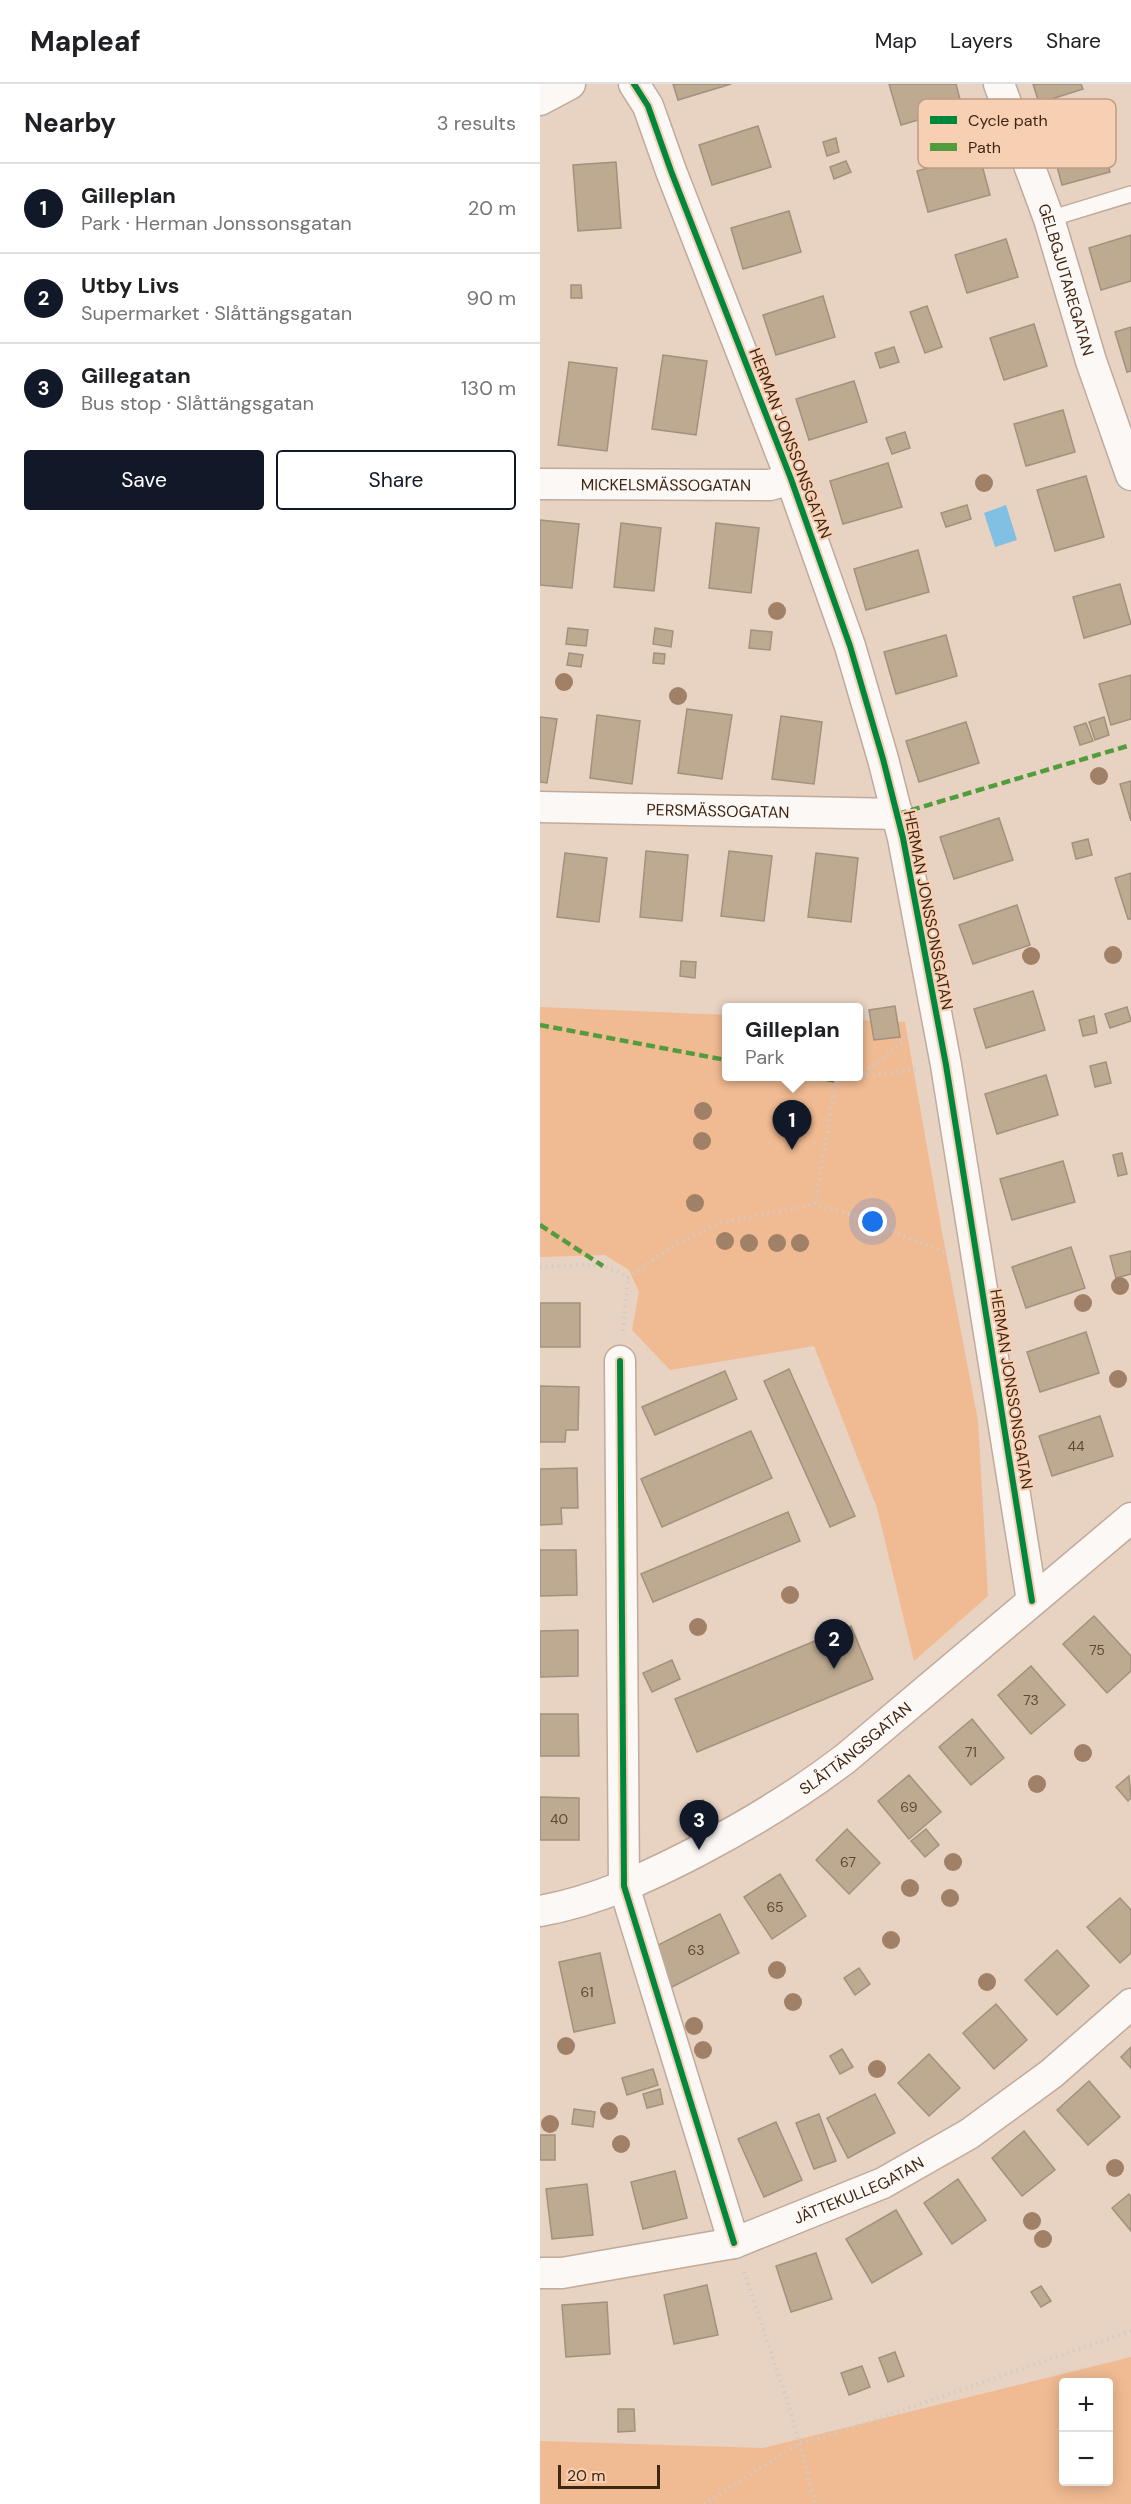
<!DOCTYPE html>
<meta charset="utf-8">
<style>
:root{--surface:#fff;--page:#f6f6f6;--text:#202124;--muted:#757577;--line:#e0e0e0;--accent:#111827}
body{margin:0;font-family:"DM Sans",sans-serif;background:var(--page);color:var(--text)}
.controls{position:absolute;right:18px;bottom:18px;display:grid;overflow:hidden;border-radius:6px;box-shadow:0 3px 15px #0003}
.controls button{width:54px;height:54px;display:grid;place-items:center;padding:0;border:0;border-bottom:2px solid var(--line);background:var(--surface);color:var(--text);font:30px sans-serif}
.scale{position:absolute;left:18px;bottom:15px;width:102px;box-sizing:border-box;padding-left:6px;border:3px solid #3f2613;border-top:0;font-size:16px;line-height:21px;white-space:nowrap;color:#3f2613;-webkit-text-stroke:4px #f7cfb3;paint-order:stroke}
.you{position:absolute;left:333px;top:1138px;width:21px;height:21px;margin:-15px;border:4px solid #fff;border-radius:50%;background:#1a73e8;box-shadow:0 0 0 9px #1a73e833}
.badge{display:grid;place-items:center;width:39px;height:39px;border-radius:50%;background:var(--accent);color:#fff;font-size:20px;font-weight:700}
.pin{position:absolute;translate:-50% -50px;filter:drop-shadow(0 2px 3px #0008)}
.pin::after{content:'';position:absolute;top:32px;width:21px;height:18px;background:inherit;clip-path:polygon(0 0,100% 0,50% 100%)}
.popup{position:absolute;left:182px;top:919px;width:141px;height:78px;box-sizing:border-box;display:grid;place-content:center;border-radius:6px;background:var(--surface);filter:drop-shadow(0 2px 4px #0005);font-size:20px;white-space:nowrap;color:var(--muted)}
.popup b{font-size:22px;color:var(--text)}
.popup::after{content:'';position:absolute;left:50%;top:100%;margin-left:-12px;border:12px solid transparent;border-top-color:var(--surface)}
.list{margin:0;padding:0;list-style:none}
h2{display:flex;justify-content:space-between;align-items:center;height:78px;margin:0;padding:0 24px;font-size:26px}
h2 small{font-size:20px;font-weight:400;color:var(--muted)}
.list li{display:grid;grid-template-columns:39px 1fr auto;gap:18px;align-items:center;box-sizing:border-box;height:90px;padding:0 24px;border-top:2px solid var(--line)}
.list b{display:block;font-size:22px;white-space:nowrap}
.list p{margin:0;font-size:20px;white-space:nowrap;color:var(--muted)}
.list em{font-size:20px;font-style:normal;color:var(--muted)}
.actions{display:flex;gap:12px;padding:18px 24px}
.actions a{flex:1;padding:14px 0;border:2px solid var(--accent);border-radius:6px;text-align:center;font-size:21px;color:var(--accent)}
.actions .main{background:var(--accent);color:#fff}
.map{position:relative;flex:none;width:591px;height:2420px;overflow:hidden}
header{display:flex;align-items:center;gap:36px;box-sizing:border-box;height:84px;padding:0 30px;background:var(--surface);border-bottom:2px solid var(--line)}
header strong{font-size:28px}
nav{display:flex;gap:33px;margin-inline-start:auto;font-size:21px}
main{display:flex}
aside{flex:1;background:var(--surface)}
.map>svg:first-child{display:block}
.green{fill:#f0ba92;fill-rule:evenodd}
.water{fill:#81c0e3}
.building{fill:#beaa91;stroke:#a2917c;stroke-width:1.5}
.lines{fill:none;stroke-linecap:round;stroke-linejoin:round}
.service-casing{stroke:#c0aa9a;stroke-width:18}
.minor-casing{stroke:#c0aa9a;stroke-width:33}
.path{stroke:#d3cbc5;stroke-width:4;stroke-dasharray:1.5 4.5;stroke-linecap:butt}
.service{stroke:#fcf8f6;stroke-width:15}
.minor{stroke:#fcf8f6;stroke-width:30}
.quiet{stroke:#539c3d;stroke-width:4.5;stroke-dasharray:9 4.5;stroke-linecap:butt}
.cycleway-casing{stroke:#f7cfb3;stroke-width:10}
.cycleway{stroke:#00873e;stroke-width:6}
.tree{fill:#a08066}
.labels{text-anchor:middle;stroke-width:4.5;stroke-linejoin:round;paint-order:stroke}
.number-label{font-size:14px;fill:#5f4732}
.street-label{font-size:16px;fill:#3f2613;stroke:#f7cfb3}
.key{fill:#f7cfb3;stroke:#c09c83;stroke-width:1.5}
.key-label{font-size:16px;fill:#3f2613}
</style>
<header>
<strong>Mapleaf</strong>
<nav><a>Map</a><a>Layers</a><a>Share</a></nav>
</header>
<main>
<aside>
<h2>Nearby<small>3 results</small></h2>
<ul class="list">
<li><span class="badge">1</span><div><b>Gilleplan</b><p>Park · Herman Jonssonsgatan</p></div><em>20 m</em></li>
<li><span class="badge">2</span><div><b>Utby Livs</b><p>Supermarket · Slåttängsgatan</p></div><em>90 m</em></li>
<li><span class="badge">3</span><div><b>Gillegatan</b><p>Bus stop · Slåttängsgatan</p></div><em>130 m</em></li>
</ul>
<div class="actions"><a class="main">Save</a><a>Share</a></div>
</aside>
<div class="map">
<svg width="591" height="2420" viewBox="0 0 591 2420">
<rect width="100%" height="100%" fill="#e8d2c2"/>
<g class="green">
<polygon points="0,923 186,931 186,992 318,992 318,936 365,938 402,1148 438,1337 448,1512 374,1577 337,1424 274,1262 130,1286 92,1246 99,1208 89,1186 65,1171 0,1173"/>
<path d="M 591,2273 L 591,2420 L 0,2420 L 0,2357 L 223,2364 ZM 568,2298 L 568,2398 L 524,2398 L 524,2298 Z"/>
</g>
<polygon class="water" points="466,421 477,456 455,463 444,429"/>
<g class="building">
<polygon points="133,0 191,0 138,16"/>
<polygon points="349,0 416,0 422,23 361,41"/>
<polygon points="493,0 541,0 543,5 499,19"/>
<polygon points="218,42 231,83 172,101 159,61"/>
<polygon points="560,50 570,88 522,101 512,64"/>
<polygon points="296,54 299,68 287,72 283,58"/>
<polygon points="439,70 450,111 388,128 377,87"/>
<polygon points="306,77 311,88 294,95 290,83"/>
<polygon points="76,78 81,144 38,147 33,81"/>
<polygon points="249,127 261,168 203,185 191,144"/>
<polygon points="591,151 591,197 561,206 549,164"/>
<polygon points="466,155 478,193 427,209 415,171"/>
<polygon points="31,201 41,201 42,214 31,214"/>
<polygon points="283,212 295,253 236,271 223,231"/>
<polygon points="387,222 402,263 385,269 370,228"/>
<polygon points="494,240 507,282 464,296 450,254"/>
<polygon points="591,243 591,287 587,288 575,248"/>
<polygon points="354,263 359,278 340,284 335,269"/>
<polygon points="123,271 167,277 156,351 112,345"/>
<polygon points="29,278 77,284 67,367 18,361"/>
<polygon points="314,297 327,338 269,356 256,315"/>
<polygon points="523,326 535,368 486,382 474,340"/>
<polygon points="365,348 370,364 352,370 346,354"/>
<polygon points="348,379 362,423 303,440 290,397"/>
<polygon points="546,392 564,453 515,467 497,406"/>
<polygon points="427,421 431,435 406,443 401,429"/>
<polygon points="0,436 39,440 32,504 0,501"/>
<polygon points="81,439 121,444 114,507 74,503"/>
<polygon points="176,439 219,444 211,509 169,504"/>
<polygon points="378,466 389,508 326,526 314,485"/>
<polygon points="580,500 591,540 544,554 533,513"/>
<polygon points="28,544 48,546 46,562 26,560"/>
<polygon points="115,544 133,547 131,563 113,560"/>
<polygon points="211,546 232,548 230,566 209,564"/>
<polygon points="406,551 417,592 356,610 344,568"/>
<polygon points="29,569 43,571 41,583 27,581"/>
<polygon points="114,569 125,570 124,580 113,579"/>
<polygon points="591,591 591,635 571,641 559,600"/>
<polygon points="147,625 192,631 182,695 138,689"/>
<polygon points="57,631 100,637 92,700 50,694"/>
<polygon points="241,632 282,638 274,700 232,695"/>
<polygon points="0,633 17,635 7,699 0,698"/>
<polygon points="564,633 569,651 555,656 549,638"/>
<polygon points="426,638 439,679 379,698 366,657"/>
<polygon points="546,639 553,657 540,661 534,643"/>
<polygon points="591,697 591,737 580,700"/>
<polygon points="459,734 473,776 414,795 400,753"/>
<polygon points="548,755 552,771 536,775 532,759"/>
<polygon points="106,767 148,771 142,837 100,833"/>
<polygon points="189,767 232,772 224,837 181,832"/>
<polygon points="25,769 67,774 59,838 17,833"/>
<polygon points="276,769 318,774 311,838 268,833"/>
<polygon points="591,789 591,835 588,835 575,794"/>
<polygon points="477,821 490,861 433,880 419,841"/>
<polygon points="141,877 156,878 155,894 140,892"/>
<polygon points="493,907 505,946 446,964 434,925"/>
<polygon points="355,922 360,953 334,956 329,926"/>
<polygon points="587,923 591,937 570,944 565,930"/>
<polygon points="554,932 557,949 543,952 539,936"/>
<polygon points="566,978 571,999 555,1003 550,982"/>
<polygon points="506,991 518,1031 457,1050 445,1010"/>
<polygon points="582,1069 587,1090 578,1092 573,1071"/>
<polygon points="523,1077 535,1118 472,1136 460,1095"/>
<polygon points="531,1163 545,1204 486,1224 472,1183"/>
<polygon points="591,1167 591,1190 576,1194 570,1172"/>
<rect x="0" y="1219" width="40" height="44"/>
<polygon points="546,1248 559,1289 500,1308 487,1268"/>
<polygon points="249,1285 315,1432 290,1443 224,1297"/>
<polygon points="185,1287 197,1315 115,1351 102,1323"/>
<polygon points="0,1302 39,1303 38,1346 26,1346 25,1358 0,1358"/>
<polygon points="560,1332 573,1372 512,1392 499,1352"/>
<polygon points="211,1347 232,1394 122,1443 101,1395"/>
<polygon points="37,1384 38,1424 21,1424 22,1440 0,1441 0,1385"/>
<polygon points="248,1428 260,1457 113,1518 101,1490"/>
<polygon points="0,1466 36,1466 37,1511 0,1512"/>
<polygon points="554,1532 591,1572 591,1587 567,1609 523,1560"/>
<polygon points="311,1542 333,1595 157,1668 135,1615"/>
<polygon points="38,1546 38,1592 0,1593 0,1547"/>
<polygon points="132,1576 140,1595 112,1608 103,1589"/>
<polygon points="491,1582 525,1621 491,1650 458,1611"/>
<polygon points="0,1630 38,1630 39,1672 0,1672"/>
<polygon points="432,1635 464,1674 431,1701 399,1663"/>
<polygon points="369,1691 401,1728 369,1755 338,1717"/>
<polygon points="589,1692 591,1714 588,1717 576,1703"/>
<polygon points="0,1713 39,1714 39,1756 0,1756"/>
<polygon points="163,1716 167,1723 153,1731 149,1724"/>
<polygon points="307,1745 340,1779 309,1810 276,1776"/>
<polygon points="386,1745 399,1761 385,1773 371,1757"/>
<polygon points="240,1790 266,1832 232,1855 204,1813"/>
<polygon points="580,1814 591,1826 591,1869 580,1879 547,1843"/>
<polygon points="180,1830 199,1869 132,1903 112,1864"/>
<polygon points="517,1866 549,1902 517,1931 485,1896"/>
<polygon points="60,1869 75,1939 34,1948 19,1878"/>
<polygon points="319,1884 330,1900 315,1911 304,1894"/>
<polygon points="456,1920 487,1956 454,1985 423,1949"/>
<polygon points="591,1963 591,1984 581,1973"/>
<polygon points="302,1965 313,1983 300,1990 290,1972"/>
<polygon points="389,1970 420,2004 389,2032 358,1999"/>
<polygon points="113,1985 118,2001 87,2011 82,1994"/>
<polygon points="549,1997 580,2033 548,2061 517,2026"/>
<polygon points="120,2005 123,2020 107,2024 103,2010"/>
<polygon points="335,2010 355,2049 308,2074 287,2034"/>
<polygon points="34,2025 55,2028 53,2043 32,2040"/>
<polygon points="279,2030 296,2077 274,2085 256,2039"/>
<polygon points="236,2038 262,2096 224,2113 198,2055"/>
<polygon points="484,2047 515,2086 482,2112 452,2074"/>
<rect x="0" y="2051" width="15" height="25"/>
<polygon points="135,2087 147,2134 103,2145 91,2098"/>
<polygon points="418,2095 446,2136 412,2160 384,2119"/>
<polygon points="47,2100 53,2151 12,2155 6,2105"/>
<polygon points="589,2110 591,2113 591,2147 572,2124"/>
<polygon points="356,2126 382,2170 332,2199 306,2155"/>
<polygon points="276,2169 292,2215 251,2228 236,2182"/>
<polygon points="167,2201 178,2251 134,2260 124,2211"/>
<polygon points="501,2202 511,2217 501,2223 491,2208"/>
<polygon points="67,2218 70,2270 26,2273 22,2221"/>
<polygon points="355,2268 364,2292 348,2298 339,2274"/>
<polygon points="322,2282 330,2303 309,2311 301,2289"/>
<polygon points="78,2325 94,2325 95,2347 78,2348"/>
</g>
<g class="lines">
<defs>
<polyline id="service" points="509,135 591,110"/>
<g id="minor">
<polyline points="94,0 108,22 131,87 251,395 310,562 343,675 363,754 406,981 492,1517"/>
<path id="s1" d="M 459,0 L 509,135 L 551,277 L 591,391"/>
<polyline points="0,16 30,0"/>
<path id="s2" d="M 0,400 L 230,401 L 251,395"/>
<path id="s3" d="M 0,723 L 358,730"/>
<polyline points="80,1277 84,1802 194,2159"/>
<path id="s4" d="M 0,1827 C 56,1817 108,1793 158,1767 C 211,1739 258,1711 306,1674 L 591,1434"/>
<path id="s5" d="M 0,2189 L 22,2189 L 194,2159 L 343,2099 L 429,2050 L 511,1990 L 591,1920"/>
</g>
</defs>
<use href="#service" class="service-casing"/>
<use href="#minor" class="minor-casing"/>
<g class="path">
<polyline points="376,985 296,997 275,1120 316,1132 404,1168"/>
<polyline points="319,993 361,959 366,950"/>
<path d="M 0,1183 C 28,1182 65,1175 88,1194"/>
<polyline points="88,1194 132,1162 179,1139 275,1120"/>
<polyline points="83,1247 88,1194"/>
<polyline points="204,2188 248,2319 276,2420"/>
<polyline points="164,2420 260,2359 294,2350 591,2247"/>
</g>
<use href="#service" class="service"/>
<use href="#minor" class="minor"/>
<g class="quiet">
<polyline points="358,730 591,661"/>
<polyline points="0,941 186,976"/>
<polyline points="272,992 296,997"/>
<polyline points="0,1141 63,1182"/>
</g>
<defs>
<g id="cycleway">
<polyline points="94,0 108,22 131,87 251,395 310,562 343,675 363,754 406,981 492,1517"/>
<polyline points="80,1277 84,1802 194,2159"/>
</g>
</defs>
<use href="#cycleway" class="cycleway-casing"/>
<use href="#cycleway" class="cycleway"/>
</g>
<g class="tree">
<circle cx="444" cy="399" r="9"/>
<circle cx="237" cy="527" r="9"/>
<circle cx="24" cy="598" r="9"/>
<circle cx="138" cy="612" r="9"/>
<circle cx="559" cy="692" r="9"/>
<circle cx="573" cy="871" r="9"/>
<circle cx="491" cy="872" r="9"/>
<circle cx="163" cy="1027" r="9"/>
<circle cx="162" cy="1057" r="9"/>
<circle cx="155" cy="1119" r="9"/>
<circle cx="185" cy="1157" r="9"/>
<circle cx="209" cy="1159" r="9"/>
<circle cx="237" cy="1159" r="9"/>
<circle cx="260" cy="1159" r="9"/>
<circle cx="580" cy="1202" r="9"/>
<circle cx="543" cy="1219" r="9"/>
<circle cx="578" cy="1295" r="9"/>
<circle cx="250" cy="1511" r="9"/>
<circle cx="158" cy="1543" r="9"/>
<circle cx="543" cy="1669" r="9"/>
<circle cx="497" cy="1700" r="9"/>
<circle cx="413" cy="1778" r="9"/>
<circle cx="370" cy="1804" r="9"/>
<circle cx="410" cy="1814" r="9"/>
<circle cx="351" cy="1856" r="9"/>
<circle cx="237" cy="1886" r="9"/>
<circle cx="447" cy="1898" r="9"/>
<circle cx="253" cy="1918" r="9"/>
<circle cx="154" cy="1942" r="9"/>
<circle cx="26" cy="1962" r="9"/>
<circle cx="163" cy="1966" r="9"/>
<circle cx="337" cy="1985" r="9"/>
<circle cx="69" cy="2027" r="9"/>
<circle cx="10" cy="2040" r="9"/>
<circle cx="81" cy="2060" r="9"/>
<circle cx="575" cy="2084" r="9"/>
<circle cx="492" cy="2137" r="9"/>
<circle cx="503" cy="2155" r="9"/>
</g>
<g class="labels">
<g class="number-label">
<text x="536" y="1367">44</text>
<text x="557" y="1571">75</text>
<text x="491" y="1621">73</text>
<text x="431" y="1673">71</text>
<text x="369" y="1728">69</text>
<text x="19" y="1740">40</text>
<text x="308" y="1783">67</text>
<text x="235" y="1828">65</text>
<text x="156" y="1871">63</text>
<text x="47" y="1913">61</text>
</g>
<g class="street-label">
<text dy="6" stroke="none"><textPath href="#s1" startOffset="207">GELBGJUTAREGATAN</textPath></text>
<text transform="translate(251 359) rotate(69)" y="6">HERMAN JONSSONSGATAN</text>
<text dy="6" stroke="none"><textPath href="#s2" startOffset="126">MICKELSMÄSSOGATAN</textPath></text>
<text dy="6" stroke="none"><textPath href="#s3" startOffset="178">PERSMÄSSOGATAN</textPath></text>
<text transform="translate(389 826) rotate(79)" y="6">HERMAN JONSSONSGATAN</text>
<text transform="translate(472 1305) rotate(81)" y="6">HERMAN JONSSONSGATAN</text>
<text dy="6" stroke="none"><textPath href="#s4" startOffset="358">SLÅTTÄNGSGATAN</textPath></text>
<text dy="6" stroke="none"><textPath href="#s5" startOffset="332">JÄTTEKULLEGATAN</textPath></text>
</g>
</g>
<rect x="378" y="15" width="198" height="69" rx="9" class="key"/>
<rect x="390" y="32" width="27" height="8" fill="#00873e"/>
<rect x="390" y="59" width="27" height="8" fill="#539c3d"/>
<g class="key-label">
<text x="428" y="42">Cycle path</text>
<text x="428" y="69">Path</text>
</g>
</svg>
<div class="controls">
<button>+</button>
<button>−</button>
</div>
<div class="scale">20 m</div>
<div class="you"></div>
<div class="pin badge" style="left:252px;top:1066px">1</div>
<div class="popup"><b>Gilleplan</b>Park</div>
<div class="pin badge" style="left:294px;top:1585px">2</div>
<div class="pin badge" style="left:159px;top:1766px">3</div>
</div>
</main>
